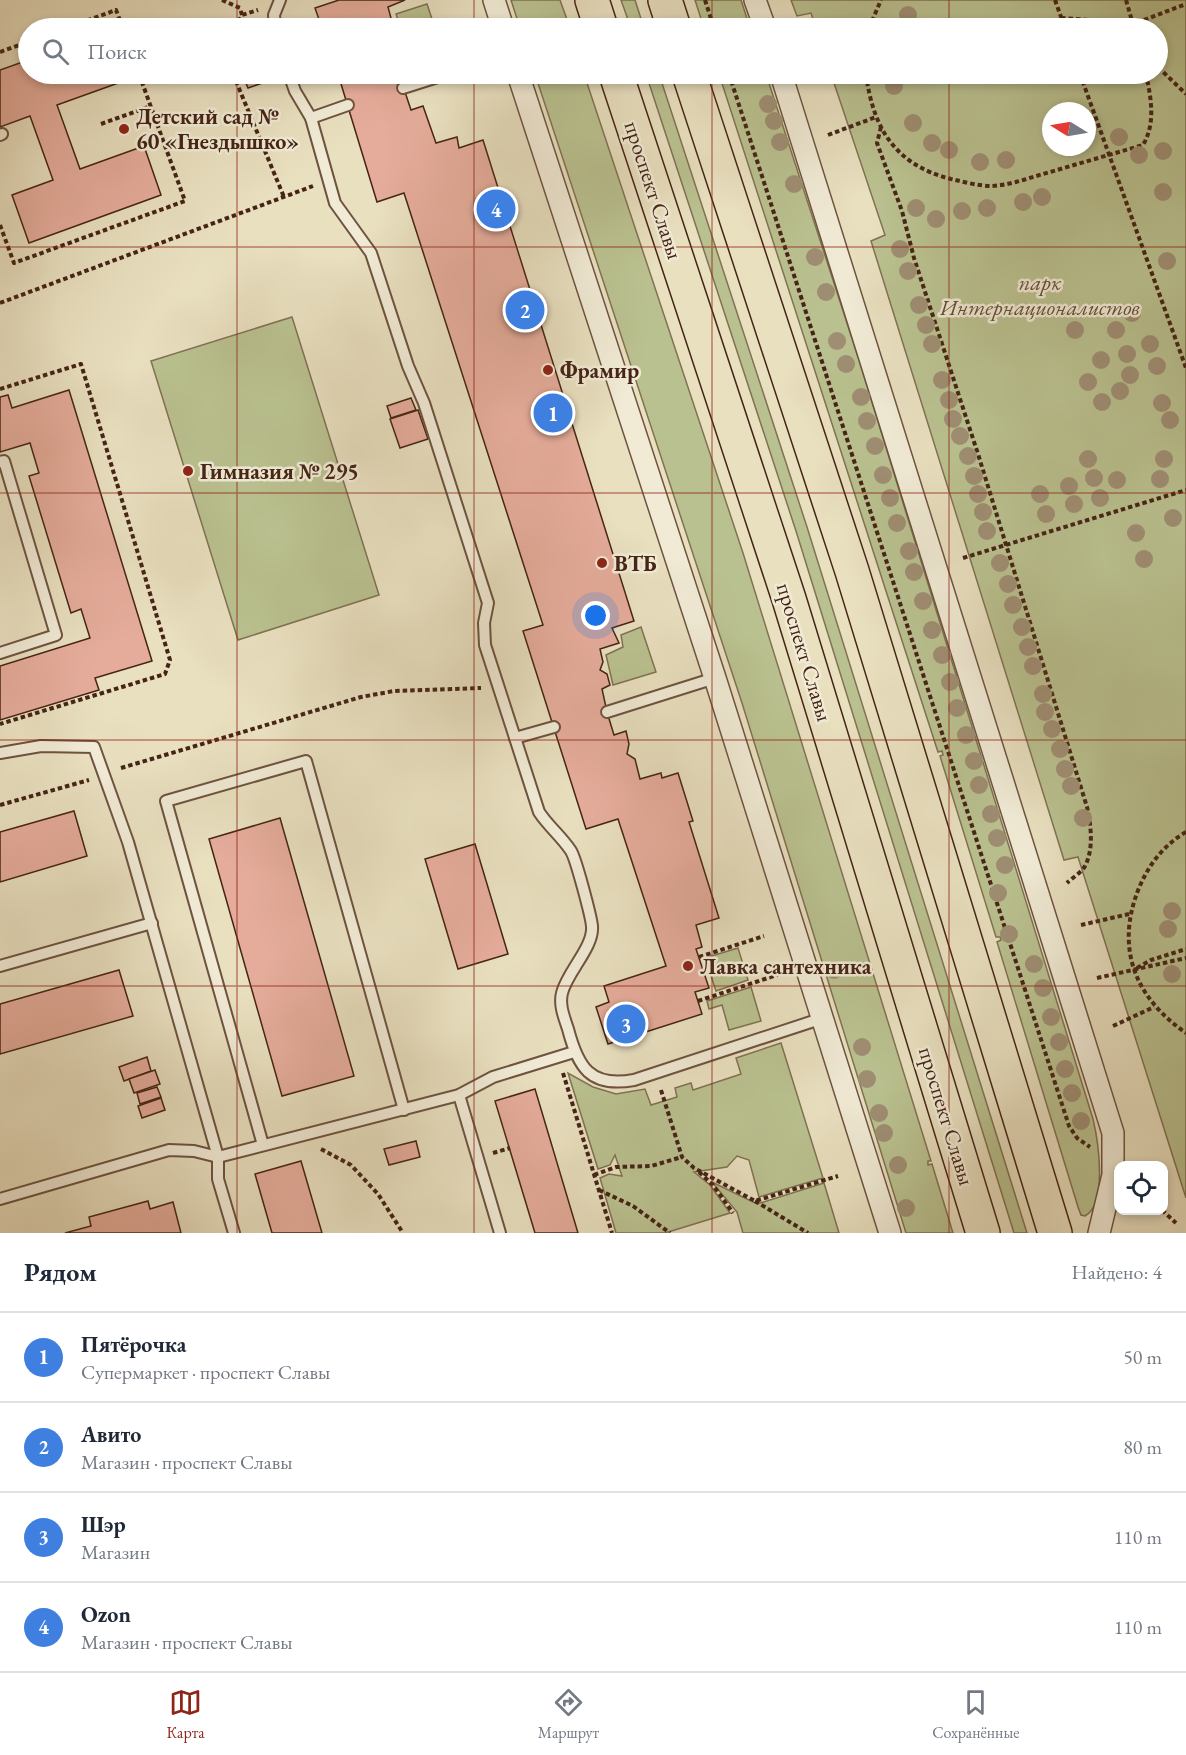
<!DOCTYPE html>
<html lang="ru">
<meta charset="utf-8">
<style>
:root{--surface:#fff;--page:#f2f2f3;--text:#1f2937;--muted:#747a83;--line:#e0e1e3;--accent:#8f2418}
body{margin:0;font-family:"EB Garamond",serif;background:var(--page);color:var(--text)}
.controls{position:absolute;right:18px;bottom:18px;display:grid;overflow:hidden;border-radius:12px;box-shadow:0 3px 9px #0003}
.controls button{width:54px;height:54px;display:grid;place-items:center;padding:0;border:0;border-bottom:2px solid var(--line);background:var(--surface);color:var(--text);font:30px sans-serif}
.compass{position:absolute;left:1042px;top:102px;width:54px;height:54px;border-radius:50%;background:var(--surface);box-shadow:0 3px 9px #0003;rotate:281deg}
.you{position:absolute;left:596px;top:616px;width:21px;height:21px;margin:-15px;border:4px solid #fff;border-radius:50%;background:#1a73e8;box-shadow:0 0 0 9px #1a73e833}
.badge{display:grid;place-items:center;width:39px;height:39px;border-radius:50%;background:var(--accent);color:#fff;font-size:20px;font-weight:700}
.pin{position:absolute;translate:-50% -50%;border:3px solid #fff;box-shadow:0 2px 6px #0006}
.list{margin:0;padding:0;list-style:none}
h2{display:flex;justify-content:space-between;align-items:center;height:78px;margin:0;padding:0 24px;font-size:26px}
h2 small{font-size:20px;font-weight:400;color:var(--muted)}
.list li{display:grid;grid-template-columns:39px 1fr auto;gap:18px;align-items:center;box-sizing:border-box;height:90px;padding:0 24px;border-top:2px solid var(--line)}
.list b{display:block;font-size:22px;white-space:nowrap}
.list p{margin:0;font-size:20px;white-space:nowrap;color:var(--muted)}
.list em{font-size:20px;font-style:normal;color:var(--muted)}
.icon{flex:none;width:33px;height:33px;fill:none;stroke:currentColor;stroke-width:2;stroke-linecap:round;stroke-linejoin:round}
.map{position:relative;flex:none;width:1186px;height:1233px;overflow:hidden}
.search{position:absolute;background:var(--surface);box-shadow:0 3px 9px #0003;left:18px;right:18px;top:18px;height:66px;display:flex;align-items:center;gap:15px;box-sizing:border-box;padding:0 21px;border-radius:33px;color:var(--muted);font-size:22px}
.sheet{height:438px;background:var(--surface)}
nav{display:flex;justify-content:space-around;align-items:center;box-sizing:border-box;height:84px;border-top:2px solid var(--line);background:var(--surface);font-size:16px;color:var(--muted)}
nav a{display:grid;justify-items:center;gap:3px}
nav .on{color:var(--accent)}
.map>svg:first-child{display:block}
.green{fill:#bac190;stroke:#807253;stroke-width:1.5;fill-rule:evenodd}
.building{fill:#e5ac9b;stroke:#452416;stroke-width:1.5}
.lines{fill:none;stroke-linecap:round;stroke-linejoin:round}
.lane-casing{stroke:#6e5340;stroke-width:14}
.street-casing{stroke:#6e5340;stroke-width:24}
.primary-casing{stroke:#452416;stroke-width:36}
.path{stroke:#452416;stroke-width:4;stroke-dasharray:4.5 3;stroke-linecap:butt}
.lane{stroke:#f1ebd6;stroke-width:10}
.street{stroke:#f1ebd6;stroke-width:21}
.primary{stroke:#e9e0c0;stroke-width:33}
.tree{fill:#9f8e73}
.grid{fill:none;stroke:#8f2418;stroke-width:1.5;stroke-opacity:0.55}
.poi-dot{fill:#8f2418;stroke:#f1ebd6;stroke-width:2}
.labels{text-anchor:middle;stroke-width:5;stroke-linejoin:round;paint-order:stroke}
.poi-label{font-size:22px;font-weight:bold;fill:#452416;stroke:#f1ebd6;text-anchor:start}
.street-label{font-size:22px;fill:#452416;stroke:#f1ebd6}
.park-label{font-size:22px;font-style:italic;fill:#624b34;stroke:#f1ebd6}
</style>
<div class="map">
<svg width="1186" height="1233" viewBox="0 0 1186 1233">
<rect width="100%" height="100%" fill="#e9e0c0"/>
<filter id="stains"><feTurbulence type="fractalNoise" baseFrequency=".00333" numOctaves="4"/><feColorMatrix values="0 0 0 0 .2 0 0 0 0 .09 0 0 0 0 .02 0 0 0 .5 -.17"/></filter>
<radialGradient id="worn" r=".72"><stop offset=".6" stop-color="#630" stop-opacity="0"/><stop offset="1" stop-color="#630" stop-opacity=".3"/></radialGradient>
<g class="green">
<polygon points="511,0 560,0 570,28 520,28"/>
<polygon points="621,0 635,0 644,28 631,28"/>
<polygon points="695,0 741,0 750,28 704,28"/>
<path d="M 791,0 L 1186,0 L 1186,1198 L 1078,857 L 1064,860 L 871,241 L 885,235 L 831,74 L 1158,74 L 1158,28 L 816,28 L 811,13 L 797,16 ZM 1051,111 L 1087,111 L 1087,147 L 1051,147 Z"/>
<polygon points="427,4 435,28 401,28 396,14"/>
<polygon points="535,74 584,74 743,553 931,1161 928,1161 928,1165 932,1164 953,1233 906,1233 742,703"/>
<polygon points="646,74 659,74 807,527 1027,1233 1014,1233 796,531"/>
<path d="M 719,74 L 766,74 L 859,360 L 1093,1119 C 1098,1140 1108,1204 1085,1216 L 1081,1215 L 1078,1207 L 997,942 L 1001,940 L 1000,937 L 996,937 L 940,756 L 943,755 L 942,751 L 938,752 Z"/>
<polygon points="292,317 379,595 238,640 151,361"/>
<polygon points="641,627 656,672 613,685 606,655 623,647 621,635"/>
<polygon points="738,948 748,980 716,991 705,958"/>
<polygon points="751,987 761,1021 729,1030 722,1005 709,1009 707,1001"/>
<polygon points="781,1043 823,1178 759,1197 749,1160 737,1156 727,1167 694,1172 710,1185 730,1213 665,1233 616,1233 600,1178 609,1174 622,1176 615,1155 610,1165 598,1169 568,1073 593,1087 616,1094 645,1089 651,1105 677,1097 675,1088 691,1083 693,1090 741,1074 736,1058"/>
<polygon points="712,1182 757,1204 824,1183 839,1233 743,1233 737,1212"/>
</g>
<g class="building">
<polygon points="339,0 405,0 388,7 392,22 396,22 399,28 322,28 315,8"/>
<polygon points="28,60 28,74 118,74 121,82 57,105 80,169 144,146 161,195 29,243 12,195 53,180 30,116 0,127 0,70"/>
<polygon points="242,74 265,74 268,81 248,88"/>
<polygon points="338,74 399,74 411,110 423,106 436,143 457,137 459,148 483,140 634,621 612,628 619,643 600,649 603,662 600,670 607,674 610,685 602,689 607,712 614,735 626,731 629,744 627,754 635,759 640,779 661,773 662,778 678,773 693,821 689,822 719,918 696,925 702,947 696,949 709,988 695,992 702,1014 608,1044 596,1007 609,1002 604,986 666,966 618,819 586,829 523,631 543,625 404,193 377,202"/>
<polygon points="69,390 152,661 95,678 99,690 0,720 0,666 90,638 81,609 71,613 29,476 39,473 30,443 0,452 0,397 8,395 12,408"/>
<polygon points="411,398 416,410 391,418 387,406"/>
<polygon points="418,410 428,439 400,448 390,419"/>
<polygon points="74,811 87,856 0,882 0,832"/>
<polygon points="280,818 354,1076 282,1096 209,839"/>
<polygon points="475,844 508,954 458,969 425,859"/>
<polygon points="119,970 133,1016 0,1054 0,1004"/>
<polygon points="147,1057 151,1071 124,1081 119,1067"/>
<polygon points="155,1070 160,1084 134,1093 129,1079"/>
<polygon points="157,1087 161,1097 140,1104 137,1093"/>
<polygon points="535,1089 578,1233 535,1233 495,1101"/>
<polygon points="161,1098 165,1110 142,1118 138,1106"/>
<polygon points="416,1141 420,1157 389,1165 384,1149"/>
<polygon points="301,1161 322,1233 272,1233 255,1174"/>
<polygon points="148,1201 150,1209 173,1202 181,1233 65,1233 91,1226 89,1217"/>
</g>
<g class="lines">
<defs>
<g id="lane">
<polyline points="275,28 274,15 280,0"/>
<path d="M 289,74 L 295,91 L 311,118 L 335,203 L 371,253 L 408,366 L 424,403 L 488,603 L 484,623 L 485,645 L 539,812 C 548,826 562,837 571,851 C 576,859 591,916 592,926 C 594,947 567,972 562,993 C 559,1005 564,1017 568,1029 C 578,1067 590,1088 634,1080 L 823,1018"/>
<polyline points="403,88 447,74"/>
<polyline points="311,118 348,105"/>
<polyline points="0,135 2,134"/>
<polyline points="0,462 4,461 56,635 0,653"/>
<polyline points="607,712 715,678"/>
<polyline points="515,738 554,727"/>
<polyline points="0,753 41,746 94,747 128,842 218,1157 218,1179 234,1233"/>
<polyline points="0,966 152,923"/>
<polyline points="459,1095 500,1233"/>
<polyline points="263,1145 166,801 306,761 404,1110"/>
<polyline points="0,1199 169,1150 194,1151 218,1157 459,1095 493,1077 574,1052"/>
</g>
<g id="street">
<polyline points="494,0 503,28"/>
<polyline points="755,0 765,28"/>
<polyline points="518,74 715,678 890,1233"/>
<polyline points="781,74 1113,1133 1113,1175 1099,1233"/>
</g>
<g id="primary">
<polyline points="592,0 601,28"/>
<polyline points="665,0 674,28"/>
<polyline points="616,74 789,599 983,1233"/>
<polyline points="689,74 852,571 1055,1233"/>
</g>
</defs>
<use href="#lane" class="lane-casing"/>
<use href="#street" class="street-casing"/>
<use href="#primary" class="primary-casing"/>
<g class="path">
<polyline points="222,0 240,8 242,15"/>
<polyline points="705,0 714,28"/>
<polyline points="1055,0 1065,28"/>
<polyline points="1126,0 1134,28"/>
<polyline points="1061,18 1132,23"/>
<polyline points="66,28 116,10 123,28"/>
<polyline points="235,28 242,15 258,10"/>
<polyline points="869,28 881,0"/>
<polyline points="1123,28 1186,4"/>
<polyline points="0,52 28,42"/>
<polyline points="1158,67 1186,94"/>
<polyline points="233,74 284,197"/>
<polyline points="729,74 1069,1126 1077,1138 1090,1147"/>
<path d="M 866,74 C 873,128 895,165 951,179 C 964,182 979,186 992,186 C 1012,185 1031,177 1050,172 C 1081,163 1112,154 1143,145 C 1156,123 1151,98 1146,74"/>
<polyline points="1080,74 1186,368"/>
<polyline points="101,124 151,106"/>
<path d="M 881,127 L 877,143 L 902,211 L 914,258 L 978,454 L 1087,807 C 1091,825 1094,849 1085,866 C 1082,872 1072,878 1067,883"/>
<polyline points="828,135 876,117"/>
<polyline points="0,225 14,263 185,201 139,74"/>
<polyline points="0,303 313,186"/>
<polyline points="0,389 81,364 170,660 165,674 0,724"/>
<polyline points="963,558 1186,490"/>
<polyline points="121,768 361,697 394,691 481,688"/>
<polyline points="0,805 89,780"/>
<path d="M 1186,832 C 1164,845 1149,864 1139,888 C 1115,947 1134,997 1186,1033"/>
<polyline points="1081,925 1129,914"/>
<polyline points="699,957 764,936"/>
<polyline points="1137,968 1151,960 1186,949"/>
<polyline points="1097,978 1186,958"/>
<polyline points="698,1001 777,975"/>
<polyline points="1113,1026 1154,1007"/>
<polyline points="563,1073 612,1233"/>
<polyline points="661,1090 682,1157 694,1168 755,1201 838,1176"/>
<polyline points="321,1149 351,1165 378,1194 403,1233"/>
<polyline points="493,1153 510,1148"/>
<polyline points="699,1172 713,1185 733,1213"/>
<polyline points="594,1175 616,1167 651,1166 682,1157"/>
<polyline points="599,1190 633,1206 670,1233"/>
<polyline points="755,1201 808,1233"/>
<polyline points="1162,1210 1176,1223"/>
</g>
<use href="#lane" class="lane"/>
<use href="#street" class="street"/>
<use href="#primary" class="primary"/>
</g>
<g class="tree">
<circle cx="908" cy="15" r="9"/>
<circle cx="894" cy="86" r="9"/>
<circle cx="768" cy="104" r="9"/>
<circle cx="774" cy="121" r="9"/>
<circle cx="913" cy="123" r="9"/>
<circle cx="1119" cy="137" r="9"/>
<circle cx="780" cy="142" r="9"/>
<circle cx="932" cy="143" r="9"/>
<circle cx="949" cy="150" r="9"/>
<circle cx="1163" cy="151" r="9"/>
<circle cx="1139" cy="155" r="9"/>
<circle cx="1006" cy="160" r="9"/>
<circle cx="980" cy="162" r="9"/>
<circle cx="794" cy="184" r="9"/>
<circle cx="1163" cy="192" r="9"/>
<circle cx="1042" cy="197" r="9"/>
<circle cx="1023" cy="202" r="9"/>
<circle cx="916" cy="208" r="9"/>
<circle cx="987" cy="208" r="9"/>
<circle cx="962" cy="211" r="9"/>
<circle cx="936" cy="219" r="9"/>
<circle cx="900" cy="249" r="9"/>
<circle cx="815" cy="257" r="9"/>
<circle cx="1167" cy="261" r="9"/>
<circle cx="908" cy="271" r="9"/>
<circle cx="826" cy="292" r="9"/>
<circle cx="919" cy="305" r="9"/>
<circle cx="1132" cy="313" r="9"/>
<circle cx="926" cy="325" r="9"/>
<circle cx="1075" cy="330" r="9"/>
<circle cx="1116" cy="330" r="9"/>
<circle cx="837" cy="341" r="9"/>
<circle cx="932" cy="344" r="9"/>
<circle cx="1150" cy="344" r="9"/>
<circle cx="1127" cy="354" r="9"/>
<circle cx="1101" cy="360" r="9"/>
<circle cx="846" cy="364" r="9"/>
<circle cx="1157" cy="366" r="9"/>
<circle cx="1130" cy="375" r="9"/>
<circle cx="942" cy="380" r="9"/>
<circle cx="1088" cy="382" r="9"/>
<circle cx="1120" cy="391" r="9"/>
<circle cx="861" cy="397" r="9"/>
<circle cx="949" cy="400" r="9"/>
<circle cx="1102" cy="402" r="9"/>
<circle cx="1162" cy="403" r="9"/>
<circle cx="953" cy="419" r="9"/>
<circle cx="1170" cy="420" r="9"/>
<circle cx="867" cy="421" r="9"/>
<circle cx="960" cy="436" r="9"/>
<circle cx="875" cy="446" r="9"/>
<circle cx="968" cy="456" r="9"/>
<circle cx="1088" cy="459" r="9"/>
<circle cx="1164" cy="459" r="9"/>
<circle cx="883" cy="475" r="9"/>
<circle cx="974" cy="476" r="9"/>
<circle cx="1094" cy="478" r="9"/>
<circle cx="1160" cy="479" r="9"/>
<circle cx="1117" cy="480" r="9"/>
<circle cx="1069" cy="486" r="9"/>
<circle cx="978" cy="494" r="9"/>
<circle cx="1040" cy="494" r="9"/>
<circle cx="890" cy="498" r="9"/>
<circle cx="1100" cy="498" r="9"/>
<circle cx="1074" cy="504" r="9"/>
<circle cx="983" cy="512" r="9"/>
<circle cx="1046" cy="514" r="9"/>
<circle cx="1173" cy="518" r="9"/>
<circle cx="897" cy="523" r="9"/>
<circle cx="987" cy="531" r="9"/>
<circle cx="1136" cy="533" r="9"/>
<circle cx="909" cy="551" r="9"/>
<circle cx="1144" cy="559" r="9"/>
<circle cx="1000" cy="563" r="9"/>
<circle cx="914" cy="572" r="9"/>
<circle cx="1008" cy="584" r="9"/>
<circle cx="923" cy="601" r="9"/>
<circle cx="1013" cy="605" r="9"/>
<circle cx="1022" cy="627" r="9"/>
<circle cx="932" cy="630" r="9"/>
<circle cx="1028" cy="647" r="9"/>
<circle cx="942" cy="655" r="9"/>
<circle cx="1033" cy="666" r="9"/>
<circle cx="950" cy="682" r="9"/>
<circle cx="1043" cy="694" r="9"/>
<circle cx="957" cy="708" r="9"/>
<circle cx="1045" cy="712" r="9"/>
<circle cx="1052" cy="729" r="9"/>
<circle cx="966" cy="735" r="9"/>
<circle cx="1060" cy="749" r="9"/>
<circle cx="974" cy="761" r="9"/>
<circle cx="1065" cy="769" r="9"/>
<circle cx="979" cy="785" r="9"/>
<circle cx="1071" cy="786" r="9"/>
<circle cx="991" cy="814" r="9"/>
<circle cx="1083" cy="818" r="9"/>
<circle cx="997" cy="838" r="9"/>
<circle cx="1005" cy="865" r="9"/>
<circle cx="998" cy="893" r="9"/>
<circle cx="1172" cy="911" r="9"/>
<circle cx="1168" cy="929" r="9"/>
<circle cx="1009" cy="934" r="9"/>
<circle cx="1034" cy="964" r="9"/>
<circle cx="834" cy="970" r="9"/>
<circle cx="1172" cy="974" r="9"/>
<circle cx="1043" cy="988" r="9"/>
<circle cx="1051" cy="1017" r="9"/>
<circle cx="1059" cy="1042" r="9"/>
<circle cx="862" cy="1047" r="9"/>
<circle cx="1065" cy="1069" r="9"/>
<circle cx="867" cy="1079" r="9"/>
<circle cx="1072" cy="1093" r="9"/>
<circle cx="879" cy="1113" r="9"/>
<circle cx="1081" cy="1121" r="9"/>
<circle cx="884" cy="1133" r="9"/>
<circle cx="898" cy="1165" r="9"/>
<circle cx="906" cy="1208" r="9"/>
</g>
<path class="grid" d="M 237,0 L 237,28M 474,0 L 474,28M 712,0 L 712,28M 949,0 L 949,28M 237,74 L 237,1233M 474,74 L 474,1233M 712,74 L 712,1233M 949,74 L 949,1233M 0,247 L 1186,247M 0,493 L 1186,493M 0,740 L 1186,740M 0,986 L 1186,986"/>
<g class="poi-dot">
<circle cx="124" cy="129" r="6"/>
<circle cx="548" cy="370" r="6"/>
<circle cx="188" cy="471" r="6"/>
<circle cx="602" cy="563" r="6"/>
<circle cx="688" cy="966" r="6"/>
</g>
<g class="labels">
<g class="poi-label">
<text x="136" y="124">Детский сад №<tspan x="136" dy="25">60 «Гнездышко»</tspan></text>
<text x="560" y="378">Фрамир</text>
<text x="200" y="479">Гимназия № 295</text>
<text x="614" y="571">ВТБ</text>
<text x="700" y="974">Лавка сантехника</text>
</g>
<g class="street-label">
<text transform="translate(654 190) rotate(72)" y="8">проспект Славы</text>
<text transform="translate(805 652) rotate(73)" y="8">проспект Славы</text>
<text transform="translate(947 1116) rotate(73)" y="8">проспект Славы</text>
</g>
<g class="park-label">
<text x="1040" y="290">парк<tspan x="1040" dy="25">Интернационалистов</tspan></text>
</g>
</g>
<rect width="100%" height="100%" filter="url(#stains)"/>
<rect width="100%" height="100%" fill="url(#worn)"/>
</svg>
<div class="controls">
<button><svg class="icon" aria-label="locate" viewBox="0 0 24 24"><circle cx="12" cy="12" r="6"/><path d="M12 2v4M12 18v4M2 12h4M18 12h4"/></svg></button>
</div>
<svg class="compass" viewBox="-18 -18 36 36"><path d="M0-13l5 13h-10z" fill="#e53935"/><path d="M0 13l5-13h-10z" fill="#747a83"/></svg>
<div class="you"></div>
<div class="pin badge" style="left:553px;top:413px;background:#3f7fe0">1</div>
<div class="pin badge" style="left:525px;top:310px;background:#3f7fe0">2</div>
<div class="pin badge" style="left:626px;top:1024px;background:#3f7fe0">3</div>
<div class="pin badge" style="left:496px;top:209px;background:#3f7fe0">4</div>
<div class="search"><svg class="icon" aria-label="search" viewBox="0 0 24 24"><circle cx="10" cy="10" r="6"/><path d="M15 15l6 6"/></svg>Поиск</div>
</div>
<section class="sheet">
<h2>Рядом<small>Найдено: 4</small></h2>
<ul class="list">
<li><span class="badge" style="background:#3f7fe0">1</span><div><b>Пятёрочка</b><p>Супермаркет · проспект Славы</p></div><em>50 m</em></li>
<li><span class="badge" style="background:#3f7fe0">2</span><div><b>Авито</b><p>Магазин · проспект Славы</p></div><em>80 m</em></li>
<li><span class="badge" style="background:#3f7fe0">3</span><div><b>Шэр</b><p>Магазин</p></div><em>110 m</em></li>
<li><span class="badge" style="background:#3f7fe0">4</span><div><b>Ozon</b><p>Магазин · проспект Славы</p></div><em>110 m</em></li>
</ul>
</section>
<nav>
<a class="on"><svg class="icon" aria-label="map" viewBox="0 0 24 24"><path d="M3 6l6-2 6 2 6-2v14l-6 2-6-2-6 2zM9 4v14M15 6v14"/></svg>Карта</a>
<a><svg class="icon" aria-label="directions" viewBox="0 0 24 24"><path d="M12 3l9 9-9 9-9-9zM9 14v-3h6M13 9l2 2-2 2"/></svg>Маршрут</a>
<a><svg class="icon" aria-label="saved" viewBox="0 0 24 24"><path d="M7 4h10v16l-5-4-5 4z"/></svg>Сохранённые</a>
</nav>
